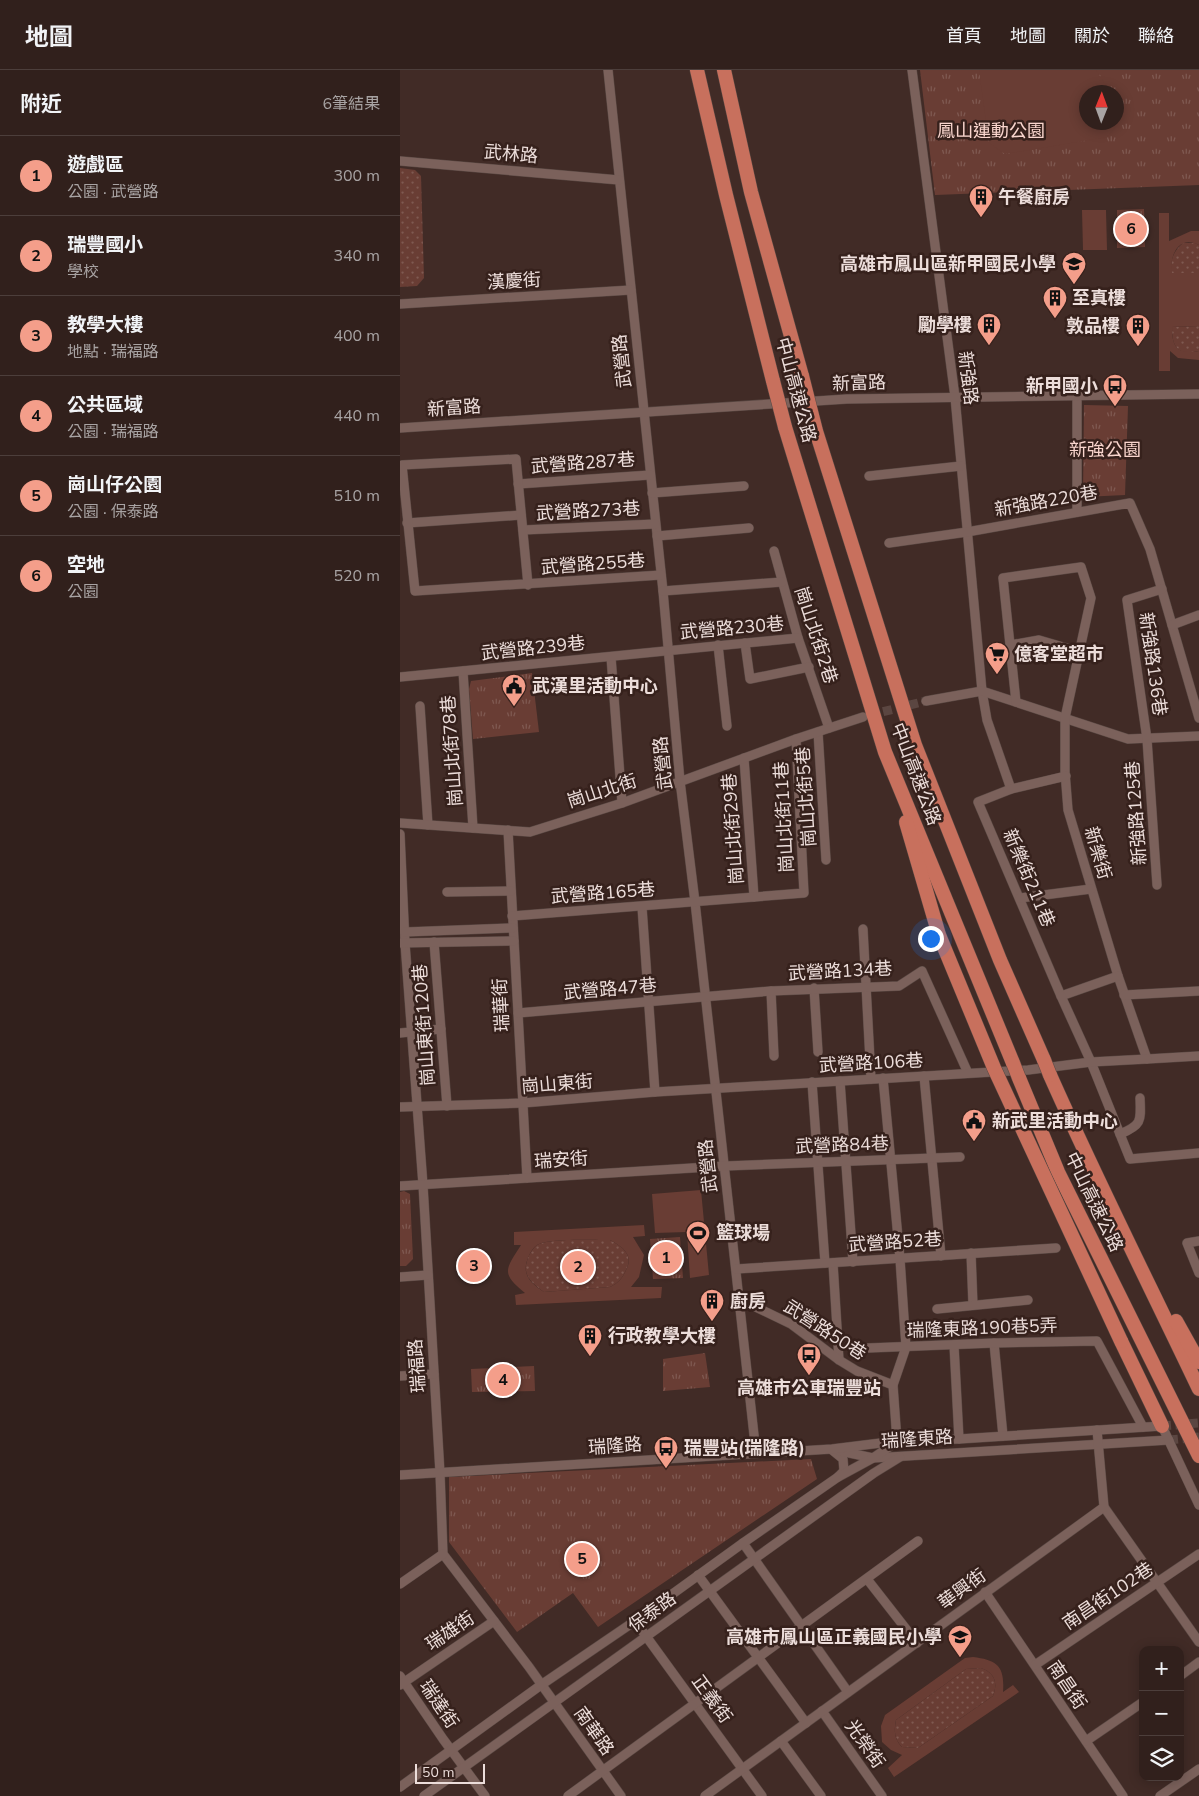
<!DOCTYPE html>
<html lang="zh-TW">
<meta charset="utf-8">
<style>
:root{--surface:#31201c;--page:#392825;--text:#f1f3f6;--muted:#a8a3a3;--line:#4c3e3b;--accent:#f49e8a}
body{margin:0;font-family:"Nunito Sans","Noto Sans TC",sans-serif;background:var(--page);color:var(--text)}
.controls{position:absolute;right:15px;bottom:15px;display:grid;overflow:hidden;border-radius:10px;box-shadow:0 2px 12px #0003}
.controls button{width:45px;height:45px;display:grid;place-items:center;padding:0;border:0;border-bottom:1px solid var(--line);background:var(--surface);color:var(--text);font:25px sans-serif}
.compass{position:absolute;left:679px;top:15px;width:45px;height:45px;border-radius:50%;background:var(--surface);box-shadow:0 2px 12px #0003;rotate:1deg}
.scale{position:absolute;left:15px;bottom:12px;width:70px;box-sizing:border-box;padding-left:5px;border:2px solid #ecddda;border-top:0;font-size:14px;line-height:18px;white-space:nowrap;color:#ecddda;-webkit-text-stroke:4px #36211c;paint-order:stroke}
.you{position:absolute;left:530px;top:868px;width:18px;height:18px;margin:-12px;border:4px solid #fff;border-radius:50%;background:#1a73e8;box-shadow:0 0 0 8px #1a73e833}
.badge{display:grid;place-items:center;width:32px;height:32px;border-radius:50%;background:var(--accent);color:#111;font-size:16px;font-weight:700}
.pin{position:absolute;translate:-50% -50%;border:2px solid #fff;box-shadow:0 1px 5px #0006}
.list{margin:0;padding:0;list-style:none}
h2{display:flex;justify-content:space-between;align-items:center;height:65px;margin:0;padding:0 20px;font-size:21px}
h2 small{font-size:16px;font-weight:400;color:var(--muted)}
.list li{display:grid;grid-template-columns:32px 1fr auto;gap:15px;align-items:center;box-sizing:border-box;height:80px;padding:0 20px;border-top:1px solid var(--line)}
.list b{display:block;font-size:19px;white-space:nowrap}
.list p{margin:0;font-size:16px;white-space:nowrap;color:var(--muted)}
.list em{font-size:16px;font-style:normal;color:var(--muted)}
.icon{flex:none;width:28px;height:28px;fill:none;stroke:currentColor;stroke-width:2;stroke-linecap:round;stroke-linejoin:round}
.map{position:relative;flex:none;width:799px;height:1726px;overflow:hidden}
header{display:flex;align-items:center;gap:30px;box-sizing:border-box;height:70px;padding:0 25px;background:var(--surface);border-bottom:1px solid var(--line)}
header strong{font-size:24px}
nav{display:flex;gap:28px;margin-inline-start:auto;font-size:18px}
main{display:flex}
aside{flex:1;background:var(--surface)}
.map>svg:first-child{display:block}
.grass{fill:url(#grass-dots)}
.park{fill:url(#park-tufts);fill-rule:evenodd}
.pitch{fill:#693d34;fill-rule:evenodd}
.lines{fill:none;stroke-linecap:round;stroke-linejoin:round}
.minor-tunnel{stroke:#5b4641;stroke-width:9;stroke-dasharray:9 4.5;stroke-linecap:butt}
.minor-casing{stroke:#594843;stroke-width:10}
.highway-casing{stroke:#594843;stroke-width:15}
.minor{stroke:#7b615b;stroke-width:9}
.highway{stroke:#c8705d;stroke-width:14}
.highway-bridge-casing{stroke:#594843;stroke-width:15;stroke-linecap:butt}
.highway-bridge{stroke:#c8705d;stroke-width:14}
.labels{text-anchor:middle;stroke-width:5;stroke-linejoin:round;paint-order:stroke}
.park-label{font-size:18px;fill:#f9d5cd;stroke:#36211c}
.street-label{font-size:18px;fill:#ecddda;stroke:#36211c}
.poi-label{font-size:18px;font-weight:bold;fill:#ecddda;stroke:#36211c;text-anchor:start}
</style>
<header>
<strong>地圖</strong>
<nav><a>首頁</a><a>地圖</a><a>關於</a><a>聯絡</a></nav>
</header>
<main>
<aside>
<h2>附近<small>6筆結果</small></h2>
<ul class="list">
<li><span class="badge">1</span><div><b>遊戲區</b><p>公園 · 武營路</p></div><em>300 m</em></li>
<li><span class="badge">2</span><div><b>瑞豐國小</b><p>學校</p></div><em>340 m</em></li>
<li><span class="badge">3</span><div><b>教學大樓</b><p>地點 · 瑞福路</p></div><em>400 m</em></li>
<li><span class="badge">4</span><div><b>公共區域</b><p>公園 · 瑞福路</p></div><em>440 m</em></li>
<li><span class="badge">5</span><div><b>崗山仔公園</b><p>公園 · 保泰路</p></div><em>510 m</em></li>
<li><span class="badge">6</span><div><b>空地</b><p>公園</p></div><em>520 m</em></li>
</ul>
</aside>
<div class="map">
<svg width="799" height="1726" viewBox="0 0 799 1726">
<defs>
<pattern id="grass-dots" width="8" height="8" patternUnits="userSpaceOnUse" patternTransform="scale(1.25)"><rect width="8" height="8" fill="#693d34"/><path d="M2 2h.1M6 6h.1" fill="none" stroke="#7f5951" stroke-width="1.8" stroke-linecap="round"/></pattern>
<pattern id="park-tufts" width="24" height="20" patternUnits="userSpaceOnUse" patternTransform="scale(1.25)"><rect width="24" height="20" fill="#693d34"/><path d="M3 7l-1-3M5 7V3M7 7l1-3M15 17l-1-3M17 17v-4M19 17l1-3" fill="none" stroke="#7f5951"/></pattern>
</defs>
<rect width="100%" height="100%" fill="#412b26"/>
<g class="grass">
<polygon points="0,98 15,100 21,106 24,208 17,216 0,217"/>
<path d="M 783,173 L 795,173 L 799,175 L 799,203 L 771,203 C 770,191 773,181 783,173 Z"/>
<path d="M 799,256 L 799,281 C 777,286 772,277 772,257 Z"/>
<path d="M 210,1170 C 223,1177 234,1185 226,1200 C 222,1209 218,1213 210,1217 L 144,1222 C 133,1214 122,1206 127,1191 C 128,1186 133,1178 137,1175 C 149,1168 194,1170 210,1170 Z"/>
<path d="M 581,1598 C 595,1603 598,1613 593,1626 L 518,1678 L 502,1677 C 494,1669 494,1661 496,1650 L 566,1599 Z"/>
</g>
<g class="park">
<path d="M 520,0 L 799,0 L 799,115 L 535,125 ZM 686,22 L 716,22 L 716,52 L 686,52 Z"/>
<polygon points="744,139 745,177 717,178 717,140"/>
<polygon points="684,335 728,336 725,425 683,427"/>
<polygon points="132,603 139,662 73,669 69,619 71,611"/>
<polygon points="4,1121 10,1124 13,1189 6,1196 0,1196 0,1122"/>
<polygon points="280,1167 283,1208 253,1209 250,1169"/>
<polygon points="305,1283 310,1317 263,1321 263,1289"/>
<polygon points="134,1296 135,1321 72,1322 71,1299"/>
<polygon points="411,1389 417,1409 198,1557 173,1523 117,1562 49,1472 49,1407"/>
</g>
<g class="pitch">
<path d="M 579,0 L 696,0 L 710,22 L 686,22 L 686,52 L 716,52 L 717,39 C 719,51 716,58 707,67 L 605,84 L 589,73 Z"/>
<polygon points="682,140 706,140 707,180 683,180"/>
<path d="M 759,143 L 769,143 L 769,171 L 791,161 L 799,161 L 799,175 C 778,164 769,187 772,203 L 799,203 L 799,256 L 772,257 C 772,277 777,285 799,281 L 799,290 L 778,288 L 770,281 L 770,301 L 759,301 Z"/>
<polygon points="301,1120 309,1205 290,1208 287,1162 255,1163 252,1124"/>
<path d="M 244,1155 L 245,1166 L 233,1167 L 244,1185 L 239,1207 L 231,1217 L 262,1217 L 261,1228 L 116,1235 L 115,1225 L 125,1223 C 101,1203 105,1200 121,1175 L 114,1175 L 114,1162 ZM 210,1170 C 223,1177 234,1185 226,1200 C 222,1209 218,1213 210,1217 L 144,1222 C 134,1215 124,1208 126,1195 C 127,1189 131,1179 137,1175 C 149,1168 194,1170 210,1170 Z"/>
<path d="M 573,1587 C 597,1590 605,1596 603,1622 L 613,1615 L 619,1622 L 494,1707 L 488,1698 L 502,1685 L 491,1680 L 482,1672 L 481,1656 L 485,1645 L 565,1588 ZM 581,1598 C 595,1603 598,1613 593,1626 L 518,1678 L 502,1677 C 494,1669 494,1661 496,1650 L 566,1599 Z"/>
</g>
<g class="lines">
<g class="minor-tunnel">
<polyline points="470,645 526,631"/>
<polyline points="762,1356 799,1353"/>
<polyline points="769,1370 799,1367"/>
</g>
<defs>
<g id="minor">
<polyline points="208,0 263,521 280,711 295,832 356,1383"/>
<polyline points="512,0 555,327 582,621 587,650 611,719"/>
<polyline points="0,91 219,110"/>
<polyline points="0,234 231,220"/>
<polyline points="677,326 677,442"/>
<polyline points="0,358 447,329 799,324"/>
<polyline points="469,406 561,396"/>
<polyline points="118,414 250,405"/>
<polyline points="252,423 344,416"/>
<polyline points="7,453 121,445"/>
<polyline points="123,460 255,454"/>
<polyline points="257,466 349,458"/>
<polyline points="489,473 567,462 730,433 750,479 799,648"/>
<polyline points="374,481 398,568 429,658"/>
<polyline points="128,515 116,389 2,395 15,521 261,505"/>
<polyline points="263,521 382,512"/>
<polyline points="772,555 799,545"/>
<polyline points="345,573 350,609 409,597"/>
<polyline points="318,575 327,656"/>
<polyline points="610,575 639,570 680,582"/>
<polyline points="211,587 222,733"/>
<polyline points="63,601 73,758"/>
<polyline points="0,607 398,568"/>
<polyline points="526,631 582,621 728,669 799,666"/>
<polyline points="616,632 603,508 681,497 691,528 665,648 665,702 668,740 718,906 747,989 799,986"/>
<polyline points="20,636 28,755"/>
<polyline points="418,662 426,790"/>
<polyline points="344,688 354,827"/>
<polyline points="666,706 611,719 578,732 661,926 718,906"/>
<polyline points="0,753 130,762 222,733 396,669 463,647"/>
<polyline points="108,760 127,1108"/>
<polyline points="0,764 5,873 23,1115 40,1403 43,1484 129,1597 221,1726"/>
<polyline points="757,815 747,669 727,530 762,519"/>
<polyline points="47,822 111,821"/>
<polyline points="620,828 691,819"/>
<polyline points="242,837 255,1022"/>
<polyline points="112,846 404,823 396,669"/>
<polyline points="463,859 471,1009"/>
<polyline points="5,862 113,858"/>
<polyline points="34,872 47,1036"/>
<polyline points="0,873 114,871"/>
<polyline points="414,918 418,982"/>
<polyline points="371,921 374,986"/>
<polyline points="724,925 799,921"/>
<polyline points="661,926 691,992 730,1089 799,1083"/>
<polyline points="118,943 371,921 499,916 522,901 568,1003"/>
<polyline points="0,963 41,959"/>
<polyline points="524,1006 541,1186"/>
<polyline points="483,1008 500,1189 506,1277 493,1315 497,1371"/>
<polyline points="440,1011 453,1192"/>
<polyline points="412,1012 425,1193"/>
<polyline points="0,1037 123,1033 255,1022 628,1000 691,992 747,989"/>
<path d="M 720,1064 C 742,1055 741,1051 740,1028"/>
<polyline points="0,1116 325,1096 560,1087"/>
<polyline points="799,1171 787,1173 799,1203"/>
<polyline points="571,1183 573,1235"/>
<polyline points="433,1193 439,1290"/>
<polyline points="336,1199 656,1178"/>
<polyline points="0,1207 28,1205"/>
<polyline points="339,1229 391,1254 439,1290 457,1301 493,1315"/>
<polyline points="537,1239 628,1230"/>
<polyline points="594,1273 603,1366"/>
<polyline points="554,1275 559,1369"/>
<polyline points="468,1278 594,1273 697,1271 743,1357"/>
<polyline points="0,1306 34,1304"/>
<polyline points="432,1380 443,1389 444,1401 438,1407"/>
<polyline points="440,1381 473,1388 769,1370"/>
<polyline points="0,1405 432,1379 497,1371 559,1369 762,1356 799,1435"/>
<polyline points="704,1437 799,1572"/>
<polyline points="343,1473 448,1622"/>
<polyline points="298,1505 406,1653"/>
<polyline points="467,1509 517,1573"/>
<polyline points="0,1514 43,1484"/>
<polyline points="585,1522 723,1726"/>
<polyline points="235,1551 362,1726"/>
<polyline points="635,1595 799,1484"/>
<polyline points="0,1606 43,1669 85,1726"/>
<polyline points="780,1606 799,1592"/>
<polyline points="0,1615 94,1551"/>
<polyline points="422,1641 482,1726"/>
<polyline points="381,1671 421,1726"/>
<polyline points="686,1671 743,1632"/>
<polyline points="0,1717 141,1615 235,1551 343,1473 438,1407 473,1388 495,1373"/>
<polyline points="24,1726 474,1403 500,1387"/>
<polyline points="168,1726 518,1471"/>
<polyline points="305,1726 704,1437 697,1360"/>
<polyline points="760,1726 799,1699"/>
</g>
<g id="highway">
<polyline points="297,0 326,125 373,311"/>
<polyline points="324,0 351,122 402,306"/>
<polyline points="385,357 485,682 613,993"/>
<polyline points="416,361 515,675 600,890 644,990"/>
<polyline points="506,752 539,865"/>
<path d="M 650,1005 C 697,1111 749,1214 799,1319"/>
<polyline points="619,1008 658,1102 799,1386"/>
<polyline points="776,1251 799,1292"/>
<polyline points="721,1271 762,1356"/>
</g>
</defs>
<use href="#minor" class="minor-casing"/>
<use href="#highway" class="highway-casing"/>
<use href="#minor" class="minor"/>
<use href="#highway" class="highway"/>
<defs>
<g id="highway-bridge">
<polyline points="402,306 416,361"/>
<polyline points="373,311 385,357"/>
<polyline points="539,865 594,998 721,1271"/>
<polyline points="644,990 650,1005"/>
<polyline points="613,993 619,1008"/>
</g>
</defs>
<use href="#highway-bridge" class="highway-bridge-casing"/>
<use href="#highway-bridge" class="highway-bridge"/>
</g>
<defs>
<symbol id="building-pin" viewBox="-11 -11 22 30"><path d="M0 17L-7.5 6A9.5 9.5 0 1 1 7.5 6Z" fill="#f49e8a" stroke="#36211c"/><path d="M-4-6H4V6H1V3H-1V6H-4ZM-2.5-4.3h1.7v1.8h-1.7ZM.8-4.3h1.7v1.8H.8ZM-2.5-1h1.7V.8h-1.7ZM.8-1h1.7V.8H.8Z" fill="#111"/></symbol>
<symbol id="school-pin" viewBox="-11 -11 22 30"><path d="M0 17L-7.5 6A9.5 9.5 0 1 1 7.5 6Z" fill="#f49e8a" stroke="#36211c"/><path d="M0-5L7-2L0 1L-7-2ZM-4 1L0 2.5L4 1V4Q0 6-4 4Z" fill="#111"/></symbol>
<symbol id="bus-pin" viewBox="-11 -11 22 30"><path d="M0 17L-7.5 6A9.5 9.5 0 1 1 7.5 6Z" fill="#f49e8a" stroke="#36211c"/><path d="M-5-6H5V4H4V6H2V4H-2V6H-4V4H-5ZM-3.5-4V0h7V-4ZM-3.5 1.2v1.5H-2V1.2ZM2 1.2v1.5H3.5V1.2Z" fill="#111"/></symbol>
<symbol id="supermarket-pin" viewBox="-11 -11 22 30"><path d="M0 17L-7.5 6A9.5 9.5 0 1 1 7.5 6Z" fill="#f49e8a" stroke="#36211c"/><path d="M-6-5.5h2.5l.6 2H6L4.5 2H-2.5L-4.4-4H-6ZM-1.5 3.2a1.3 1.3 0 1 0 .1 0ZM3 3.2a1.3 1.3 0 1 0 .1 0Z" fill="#111"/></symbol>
<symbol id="civic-pin" viewBox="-11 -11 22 30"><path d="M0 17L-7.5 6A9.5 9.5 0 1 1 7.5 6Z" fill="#f49e8a" stroke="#36211c"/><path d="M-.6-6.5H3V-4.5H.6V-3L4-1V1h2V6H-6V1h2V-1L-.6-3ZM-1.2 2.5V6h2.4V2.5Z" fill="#111"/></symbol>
<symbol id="stadium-pin" viewBox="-11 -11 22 30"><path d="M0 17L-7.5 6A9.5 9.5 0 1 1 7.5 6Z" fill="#f49e8a" stroke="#36211c"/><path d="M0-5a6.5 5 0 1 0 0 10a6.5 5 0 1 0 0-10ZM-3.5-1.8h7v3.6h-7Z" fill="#111"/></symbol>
</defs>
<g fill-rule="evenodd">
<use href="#building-pin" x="567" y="113" width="28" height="38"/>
<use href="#school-pin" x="660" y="180" width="28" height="38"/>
<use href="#building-pin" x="641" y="214" width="28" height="38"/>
<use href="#building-pin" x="575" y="241" width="28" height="38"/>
<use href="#building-pin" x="724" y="242" width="28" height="38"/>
<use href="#bus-pin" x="701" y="302" width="28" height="38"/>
<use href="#supermarket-pin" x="583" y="570" width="28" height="38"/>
<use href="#civic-pin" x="100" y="602" width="28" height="38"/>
<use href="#civic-pin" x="560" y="1037" width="28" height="38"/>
<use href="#stadium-pin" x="284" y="1149" width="28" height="38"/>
<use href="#building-pin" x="298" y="1217" width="28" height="38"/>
<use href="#building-pin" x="176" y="1252" width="28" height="38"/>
<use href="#bus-pin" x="395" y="1271" width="28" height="38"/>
<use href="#bus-pin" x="252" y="1364" width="28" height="38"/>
<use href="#school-pin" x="546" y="1553" width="28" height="38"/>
</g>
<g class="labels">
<g class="park-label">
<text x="591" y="67">鳳山運動公園</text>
<text x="705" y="386">新強公園</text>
</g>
<g class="street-label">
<text transform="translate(111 84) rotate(5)" y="6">武林路</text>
<text transform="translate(114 211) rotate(-3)" y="6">漢慶街</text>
<text transform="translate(222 291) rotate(-96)" y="6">武營路</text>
<text transform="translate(568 308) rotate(83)" y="6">新強路</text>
<text transform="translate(459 313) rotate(-2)" y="6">新富路</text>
<text transform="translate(396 320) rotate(75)" y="6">中山高速公路</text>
<text transform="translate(54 338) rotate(-4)" y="6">新富路</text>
<text transform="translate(183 393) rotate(-4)" y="6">武營路287巷</text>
<text transform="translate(646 431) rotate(-10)" y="6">新強路220巷</text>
<text transform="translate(188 441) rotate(-3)" y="6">武營路273巷</text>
<text transform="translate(193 494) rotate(-4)" y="6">武營路255巷</text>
<text transform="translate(332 558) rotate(-5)" y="6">武營路230巷</text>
<text transform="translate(416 565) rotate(72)" y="6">崗山北街2巷</text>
<text transform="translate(133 578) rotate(-6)" y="6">武營路239巷</text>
<text transform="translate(753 594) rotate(82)" y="6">新強路136巷</text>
<text transform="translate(52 681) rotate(-94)" y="6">崗山北街78巷</text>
<text transform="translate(263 693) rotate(-96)" y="6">武營路</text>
<text transform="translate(516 704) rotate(69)" y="6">中山高速公路</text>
<text transform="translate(202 721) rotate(-18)" y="6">崗山北街</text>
<text transform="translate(406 727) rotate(-94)" y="6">崗山北街5巷</text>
<text transform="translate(736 743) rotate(-94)" y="6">新強路125巷</text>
<text transform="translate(384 747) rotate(-93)" y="6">崗山北街11巷</text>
<text transform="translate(333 759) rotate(-94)" y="6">崗山北街29巷</text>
<text transform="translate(698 783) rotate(74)" y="6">新樂街</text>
<text transform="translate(629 808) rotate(67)" y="6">新樂街211巷</text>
<text transform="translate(203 823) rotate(-4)" y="6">武營路165巷</text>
<text transform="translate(440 901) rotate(-3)" y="6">武營路134巷</text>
<text transform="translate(210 919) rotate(-5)" y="6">武營路47巷</text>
<text transform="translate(101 935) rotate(-93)" y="6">瑞華街</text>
<text transform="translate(24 955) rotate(-94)" y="6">崗山東街120巷</text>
<text transform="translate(471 993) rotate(-3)" y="6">武營路106巷</text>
<text transform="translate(157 1014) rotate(-5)" y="6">崗山東街</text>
<text transform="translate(442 1075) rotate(-2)" y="6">武營路84巷</text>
<text transform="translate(161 1090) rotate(-4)" y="6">瑞安街</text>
<text transform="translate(308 1096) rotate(-96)" y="6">武營路</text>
<text transform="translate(694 1132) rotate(64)" y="6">中山高速公路</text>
<text transform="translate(495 1172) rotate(-4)" y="6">武營路52巷</text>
<text transform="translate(582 1258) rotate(-2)" y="6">瑞隆東路190巷5弄</text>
<text transform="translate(425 1260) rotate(33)" y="6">武營路50巷</text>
<text transform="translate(17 1296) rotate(-94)" y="6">瑞福路</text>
<text transform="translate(517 1369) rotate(-4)" y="6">瑞隆東路</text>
<text transform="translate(215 1376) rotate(-4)" y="6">瑞隆路</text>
<text transform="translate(562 1519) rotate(-36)" y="6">華興街</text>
<text transform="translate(708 1526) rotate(-34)" y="6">南昌街102巷</text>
<text transform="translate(252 1542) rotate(-36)" y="6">保泰路</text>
<text transform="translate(50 1561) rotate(-34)" y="6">瑞雄街</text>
<text transform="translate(667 1615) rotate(56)" y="6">南昌街</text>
<text transform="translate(312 1629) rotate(54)" y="6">正義街</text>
<text transform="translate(39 1634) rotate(56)" y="6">瑞達街</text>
<text transform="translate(194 1661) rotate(55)" y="6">南華路</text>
<text transform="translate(465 1674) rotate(55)" y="6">光榮街</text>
</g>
<g class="poi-label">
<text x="598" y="133">午餐廚房</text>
<text x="656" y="200" text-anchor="end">高雄市鳳山區新甲國民小學</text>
<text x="672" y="234">至真樓</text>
<text x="572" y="261" text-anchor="end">勵學樓</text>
<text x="720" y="262" text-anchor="end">敦品樓</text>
<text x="698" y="322" text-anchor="end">新甲國小</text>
<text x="614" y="590">億客堂超市</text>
<text x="132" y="622">武漢里活動中心</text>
<text x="592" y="1057">新武里活動中心</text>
<text x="316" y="1169">籃球場</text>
<text x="330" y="1237">廚房</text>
<text x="208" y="1272">行政教學大樓</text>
<text x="409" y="1324" text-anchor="middle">高雄市公車瑞豐站</text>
<text x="284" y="1384">瑞豐站(瑞隆路)</text>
<text x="542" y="1573" text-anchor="end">高雄市鳳山區正義國民小學</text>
</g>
</g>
</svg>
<div class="controls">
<button>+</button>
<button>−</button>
<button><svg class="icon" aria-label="layers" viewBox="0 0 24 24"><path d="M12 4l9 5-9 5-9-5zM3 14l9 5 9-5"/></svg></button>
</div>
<svg class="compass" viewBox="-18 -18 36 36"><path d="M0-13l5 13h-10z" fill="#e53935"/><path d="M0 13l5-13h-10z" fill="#a8a3a3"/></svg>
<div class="scale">50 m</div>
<div class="you"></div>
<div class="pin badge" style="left:266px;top:1188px">1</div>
<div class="pin badge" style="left:178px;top:1197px">2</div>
<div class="pin badge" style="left:74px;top:1196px">3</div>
<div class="pin badge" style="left:103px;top:1310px">4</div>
<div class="pin badge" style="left:182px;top:1489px">5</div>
<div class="pin badge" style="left:731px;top:159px">6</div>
</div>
</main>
